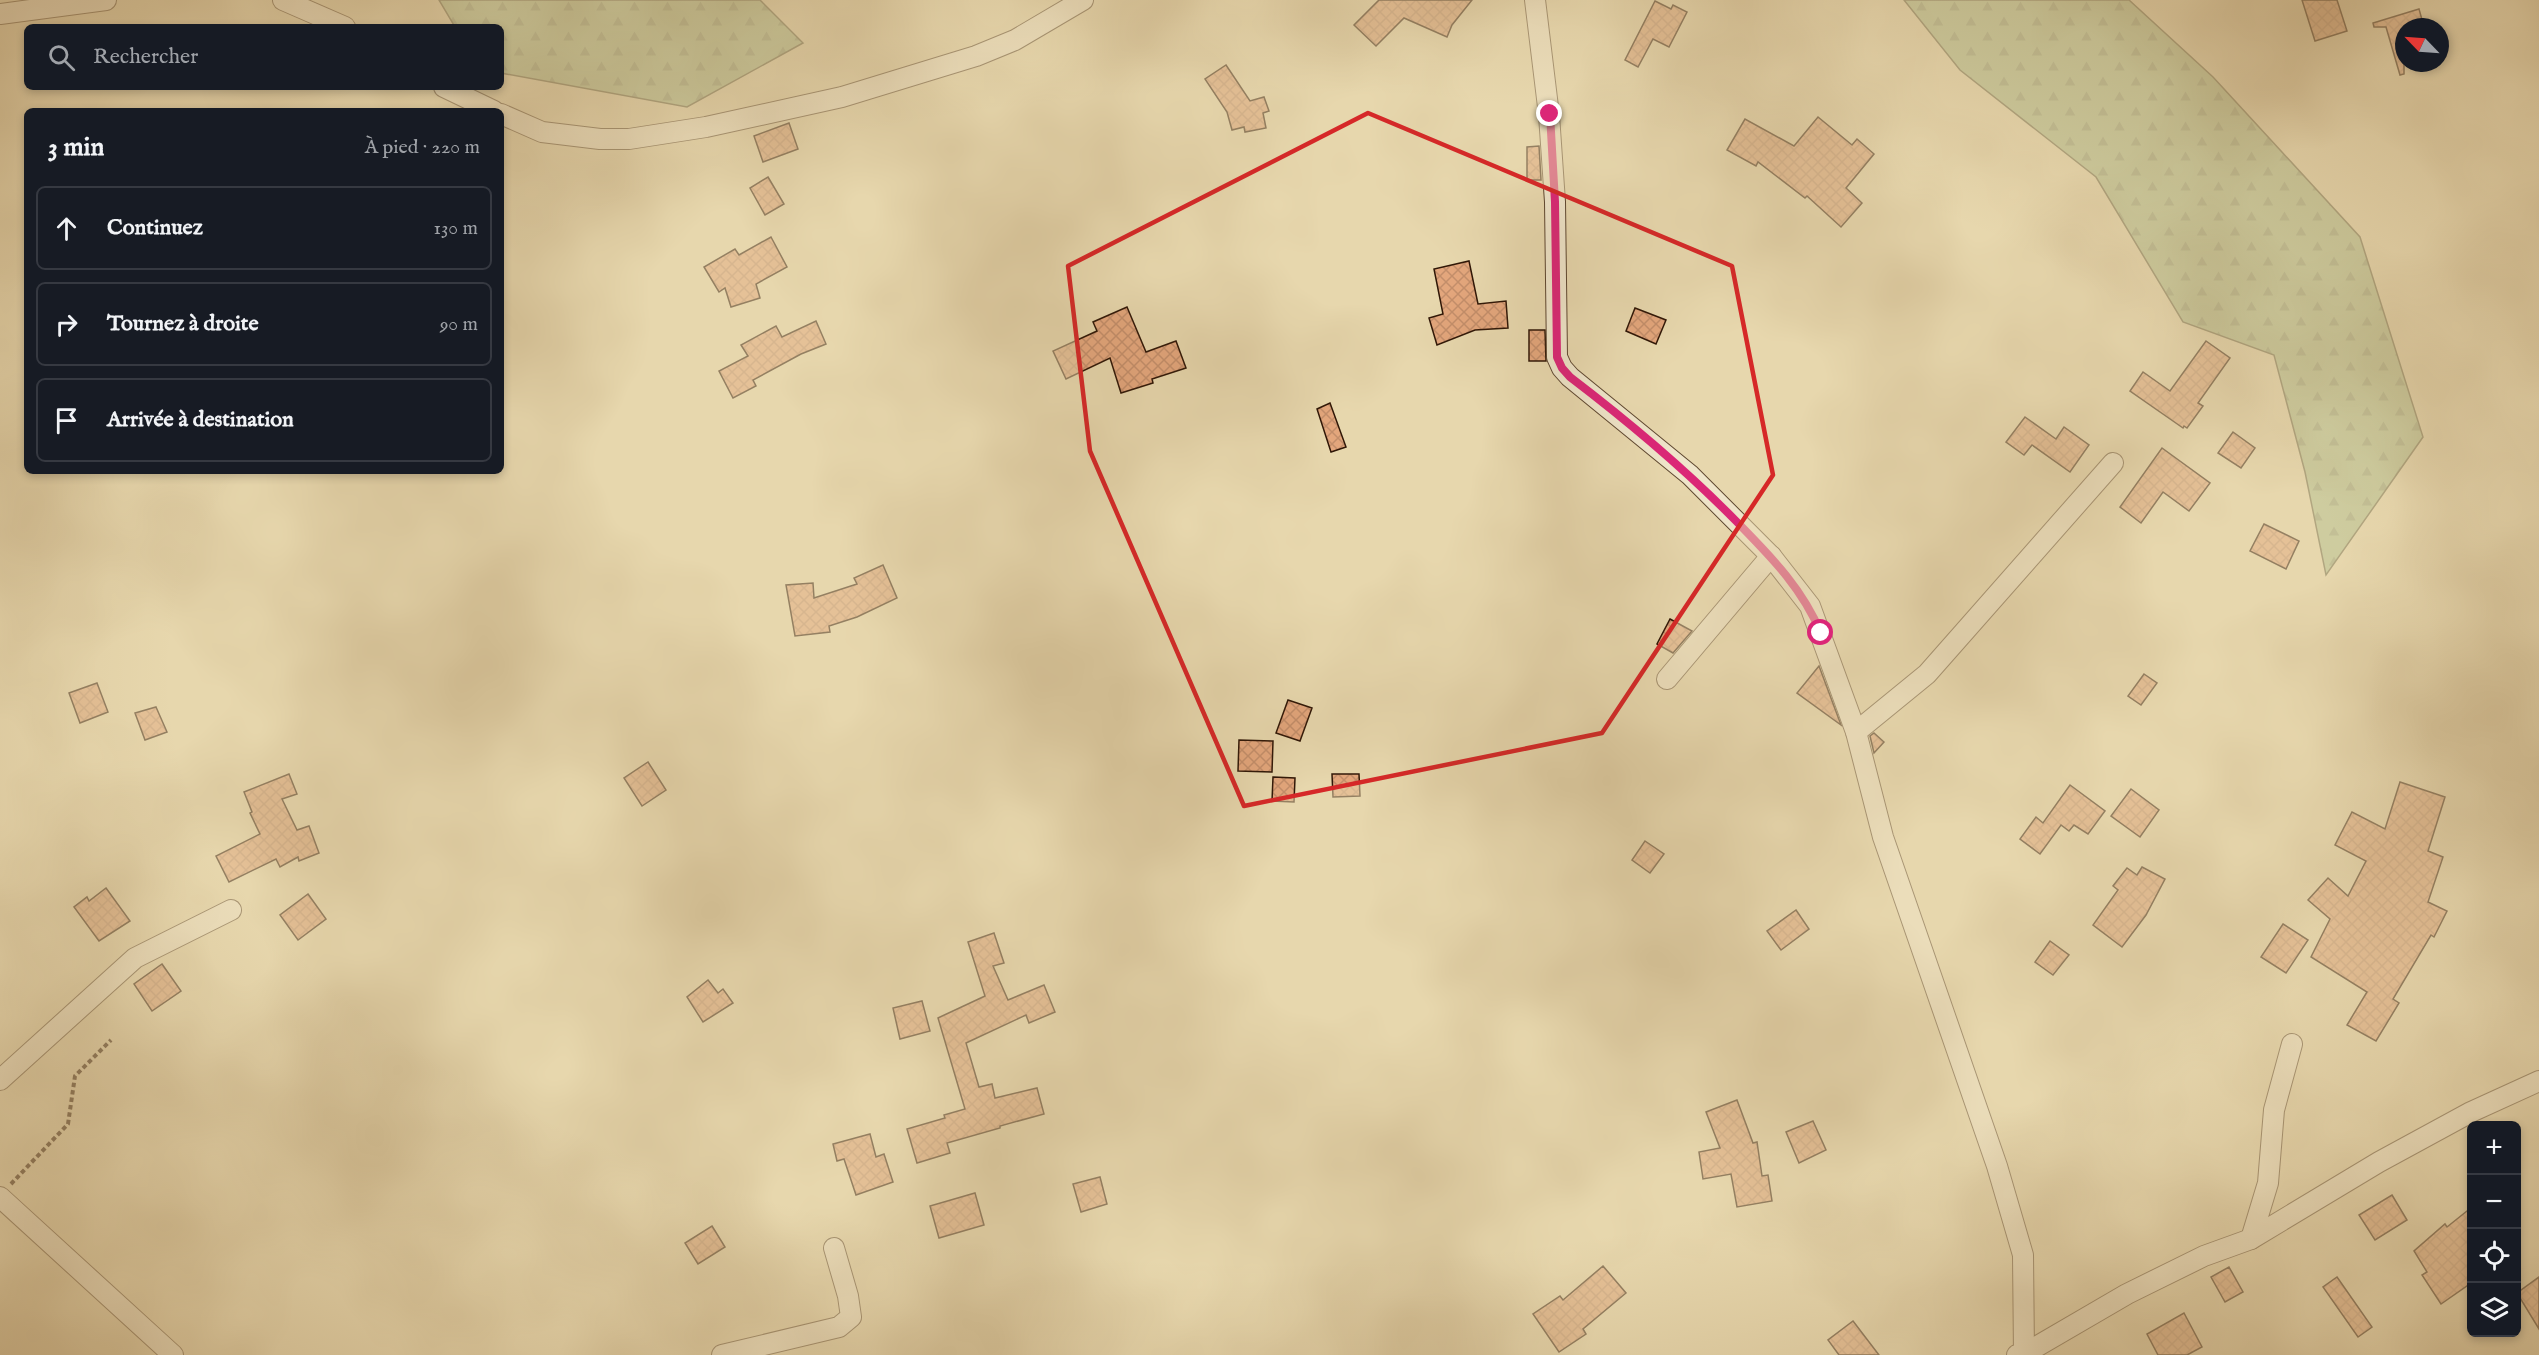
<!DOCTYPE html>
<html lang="fr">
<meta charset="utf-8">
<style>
:root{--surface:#171b24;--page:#242831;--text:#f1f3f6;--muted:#9ea1a6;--line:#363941}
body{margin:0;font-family:"IM FELL English",serif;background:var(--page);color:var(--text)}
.controls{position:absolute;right:18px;bottom:18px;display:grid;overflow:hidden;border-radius:9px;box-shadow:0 3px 9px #0003}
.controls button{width:54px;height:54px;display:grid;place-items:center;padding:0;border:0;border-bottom:2px solid var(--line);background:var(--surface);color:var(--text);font:30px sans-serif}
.compass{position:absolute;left:2395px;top:18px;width:54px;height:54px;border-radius:50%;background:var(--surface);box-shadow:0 3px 9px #0003;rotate:295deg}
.stop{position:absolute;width:18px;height:18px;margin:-14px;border:4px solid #db2777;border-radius:50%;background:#fff}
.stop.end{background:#db2777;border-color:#fff;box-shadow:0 2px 6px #0008}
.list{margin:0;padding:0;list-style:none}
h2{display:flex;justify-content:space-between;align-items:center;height:78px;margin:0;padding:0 24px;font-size:26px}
h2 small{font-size:20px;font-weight:400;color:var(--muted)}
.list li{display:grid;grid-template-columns:39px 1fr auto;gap:18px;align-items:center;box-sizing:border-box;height:84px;margin:0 12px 12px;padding:0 12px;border:2px solid var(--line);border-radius:9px}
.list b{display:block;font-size:22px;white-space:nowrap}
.list em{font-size:20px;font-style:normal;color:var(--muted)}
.icon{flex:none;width:33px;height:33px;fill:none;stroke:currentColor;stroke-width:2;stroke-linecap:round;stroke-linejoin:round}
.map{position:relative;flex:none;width:2539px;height:1355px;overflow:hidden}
.search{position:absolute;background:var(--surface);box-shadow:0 3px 9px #0003;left:24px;top:24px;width:480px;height:66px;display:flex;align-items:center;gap:15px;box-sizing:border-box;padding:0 21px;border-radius:9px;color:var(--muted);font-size:22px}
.panel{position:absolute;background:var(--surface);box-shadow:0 3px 9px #0003;left:24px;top:108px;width:480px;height:366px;border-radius:9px}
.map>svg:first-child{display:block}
.forest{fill:url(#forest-firs);stroke:#706b4b;stroke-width:1.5}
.building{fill:url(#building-cross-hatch);stroke:#301707;stroke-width:1.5}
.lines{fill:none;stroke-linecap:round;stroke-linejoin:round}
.minor-casing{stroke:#5e4730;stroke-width:22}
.path{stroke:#301707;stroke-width:4;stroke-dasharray:4.5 3;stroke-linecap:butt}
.minor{stroke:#efe5ca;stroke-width:20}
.route{stroke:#db2777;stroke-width:8}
.marked{fill:none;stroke:#d62828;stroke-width:4.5;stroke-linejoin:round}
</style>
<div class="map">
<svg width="2539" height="1355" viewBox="0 0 2539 1355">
<defs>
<pattern id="forest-firs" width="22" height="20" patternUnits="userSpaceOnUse" patternTransform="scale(1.5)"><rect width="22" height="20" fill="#afbf8f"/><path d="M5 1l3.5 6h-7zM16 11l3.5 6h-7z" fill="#97a37a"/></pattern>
<pattern id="building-cross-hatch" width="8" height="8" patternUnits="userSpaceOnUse" patternTransform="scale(1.5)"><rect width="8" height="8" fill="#e3a67c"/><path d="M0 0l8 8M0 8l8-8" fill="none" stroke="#c38e6a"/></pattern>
</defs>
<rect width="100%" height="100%" fill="#e7d7ad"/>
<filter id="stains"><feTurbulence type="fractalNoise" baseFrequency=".00333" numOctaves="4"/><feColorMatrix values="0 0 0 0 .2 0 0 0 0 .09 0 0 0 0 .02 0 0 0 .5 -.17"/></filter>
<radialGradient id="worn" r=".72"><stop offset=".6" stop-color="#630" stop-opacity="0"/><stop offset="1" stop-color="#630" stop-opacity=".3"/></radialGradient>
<g class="forest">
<polygon points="439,0 760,0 803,43 687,107 501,73 501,27 455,27"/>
<polygon points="1904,0 2129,0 2213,77 2360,237 2423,437 2326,575 2305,472 2274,355 2183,322 2096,177 1960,70"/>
</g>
<g class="building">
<polygon points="1379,0 1472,0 1452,25 1447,37 1404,18 1376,46 1354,25"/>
<polygon points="2302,0 2337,0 2347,31 2315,41"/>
<polygon points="1655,1 1671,9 1673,5 1687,12 1669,47 1653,39 1638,67 1625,60"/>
<polygon points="2419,9 2424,27 2404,27 2404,74 2400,75 2386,27 2374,27 2373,23"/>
<polygon points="1226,65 1250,101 1264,97 1269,111 1263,113 1266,128 1245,132 1244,127 1232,130 1227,112 1205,79"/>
<polygon points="1818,117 1852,145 1857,139 1874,154 1846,188 1862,203 1841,227 1807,196 1805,198 1758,162 1756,166 1727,150 1745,119 1794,146"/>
<polygon points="789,123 798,149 763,162 754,136"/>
<polygon points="1539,146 1541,180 1527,180 1527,147"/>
<polygon points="768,177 784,204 765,215 750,188"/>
<polygon points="771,237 787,267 756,284 760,298 731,307 725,288 719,292 704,267 735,249 739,255"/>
<polygon points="1469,261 1478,304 1506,301 1508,328 1475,330 1437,345 1429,318 1443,314 1434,269"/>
<polygon points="1127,307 1146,352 1176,341 1186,368 1152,379 1153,383 1121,393 1110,358 1066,379 1053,351 1097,331 1093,322"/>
<polygon points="1635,308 1666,320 1656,344 1626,331"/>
<polygon points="816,321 826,344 801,354 753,380 756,386 733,398 719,371 748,356 741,345 776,326 782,337"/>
<polygon points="1529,330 1545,330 1546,361 1529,361"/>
<polygon points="2206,341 2230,358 2198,403 2203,406 2187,428 2184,426 2183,428 2130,391 2143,372 2170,391"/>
<polygon points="1330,403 1346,447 1331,452 1317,409"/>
<polygon points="2025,417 2056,439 2064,427 2089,445 2070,472 2032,445 2024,455 2006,442"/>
<polygon points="2233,432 2255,448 2241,468 2218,453"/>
<polygon points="2162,448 2210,483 2189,511 2163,492 2141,523 2120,507"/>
<polygon points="2264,524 2299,541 2286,569 2250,551"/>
<polygon points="883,565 897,598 857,617 829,626 830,632 795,636 786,585 813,583 814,598 857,584 854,578"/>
<polygon points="1670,619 1692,631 1673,653 1657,644"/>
<polygon points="1819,666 1841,725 1797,693"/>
<polygon points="2144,674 2157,683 2141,705 2128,696"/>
<polygon points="97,683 108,712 80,723 69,693"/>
<polygon points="1288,700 1312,708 1300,741 1276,733"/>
<polygon points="156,707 167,732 145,740 135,713"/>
<polygon points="1874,733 1884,742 1874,753 1870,736"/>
<polygon points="1239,740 1273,741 1272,772 1238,771"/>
<polygon points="648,762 666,790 642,806 624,778"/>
<polygon points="289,774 297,794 282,799 297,830 309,826 319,853 299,861 298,857 280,867 276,859 229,882 216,856 260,834 250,813 252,812 244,792"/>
<polygon points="1332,774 1359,774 1360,796 1333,797"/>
<polygon points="1273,777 1295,778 1294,802 1272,801"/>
<polygon points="2400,782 2445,797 2428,851 2443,857 2428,902 2447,911 2434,937 2431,935 2393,999 2399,1003 2376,1041 2347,1025 2367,992 2311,957 2330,919 2308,900 2328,878 2348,896 2366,861 2335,845 2352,812 2385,829"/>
<polygon points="2070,785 2105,811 2088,834 2074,825 2069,831 2061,825 2040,854 2020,839 2036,817 2043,823"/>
<polygon points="2131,789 2159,810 2140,837 2111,816"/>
<polygon points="1645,841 1664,854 1650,873 1632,860"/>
<polygon points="2142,867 2165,879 2146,915 2122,947 2093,925 2118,890 2113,886 2127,868 2137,875"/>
<polygon points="106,888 130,921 99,941 74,907 87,897 89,901"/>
<polygon points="308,894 326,919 298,940 280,915"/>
<polygon points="1796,910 1809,929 1781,950 1767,931"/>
<polygon points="2283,924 2308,940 2286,973 2261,957"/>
<polygon points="994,933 1004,963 993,966 1008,1000 1044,985 1055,1012 1029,1023 1026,1015 966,1043 979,1087 992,1084 995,1098 1037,1088 1044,1114 1000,1126 1000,1128 947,1143 950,1153 917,1163 907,1129 945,1118 944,1115 965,1109 938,1018 985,996 968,942"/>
<polygon points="2050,941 2069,955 2053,975 2035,962"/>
<polygon points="162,964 181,991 152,1011 134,984"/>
<polygon points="708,980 718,993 723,989 733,1003 703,1022 687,997"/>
<polygon points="922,1001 930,1031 900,1039 893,1008"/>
<polygon points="1737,1100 1753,1143 1757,1142 1762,1176 1768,1175 1772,1201 1737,1207 1731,1174 1703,1179 1699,1152 1720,1148 1706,1112"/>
<polygon points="1813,1121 1826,1150 1799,1163 1786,1132"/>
<polygon points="870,1134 876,1157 884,1154 893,1182 856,1195 844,1159 837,1161 833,1144"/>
<polygon points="1100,1177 1107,1204 1081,1212 1073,1184"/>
<polygon points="975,1193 984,1225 939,1238 930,1206"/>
<polygon points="2392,1195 2407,1220 2375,1240 2359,1215"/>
<polygon points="2472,1207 2471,1283 2441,1304 2422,1275 2427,1272 2414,1251 2445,1224 2447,1227"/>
<polygon points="712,1226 725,1247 698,1264 685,1243"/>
<polygon points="1603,1266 1626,1293 1583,1329 1586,1334 1559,1352 1533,1314 1560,1296 1563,1300"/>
<polygon points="2229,1267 2243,1292 2225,1302 2211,1277"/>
<polygon points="2337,1277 2372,1327 2358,1337 2323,1287"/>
<polygon points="2539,1277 2539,1329 2517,1293"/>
<polygon points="2184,1313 2202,1347 2187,1355 2158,1355 2147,1334"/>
<polygon points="1853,1321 1879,1355 1839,1355 1828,1340"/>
</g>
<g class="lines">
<defs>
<g id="minor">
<polyline points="283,0 345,27"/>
<polyline points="1535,0 1549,115 1555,202 1557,357 1562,368 1570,377 1690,475 1771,556 1810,606 1856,732 1883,837 1997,1166 2023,1255 2024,1354"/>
<polyline points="0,14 106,0"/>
<polyline points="444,87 494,111"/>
<polyline points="501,114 542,132 600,139 629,139 706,127 842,97 976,56 1015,40 1083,0"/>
<polyline points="1667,679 1771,556"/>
<polyline points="1856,732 1927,674 2113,463"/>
<polyline points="0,1080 135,958 231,910"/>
<polyline points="0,1197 173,1355"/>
<polyline points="2251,1239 2268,1183 2274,1110 2292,1044"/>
<polyline points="722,1355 839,1327 851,1317 848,1296 834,1248"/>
<polyline points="2017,1355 2024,1354 2127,1294 2204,1256 2251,1239 2379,1162 2471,1112 2539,1081"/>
</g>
</defs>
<use href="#minor" class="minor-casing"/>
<polyline class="path" points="11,1184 68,1124 75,1076 111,1040"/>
<use href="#minor" class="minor"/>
</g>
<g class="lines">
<path class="route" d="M 1550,114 L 1555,202 L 1557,357 L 1562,368 L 1570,377 C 1629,422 1684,468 1736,521 C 1770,556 1801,586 1821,633"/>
</g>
<path d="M0 0H2539V1355H0ZM 1368,113 L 1732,266 L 1773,475 L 1602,733 L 1244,806 L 1090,451 L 1068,266 Z" fill="#e7d7ad" fill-opacity=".55" fill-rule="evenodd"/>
<path class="marked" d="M 1368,113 L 1732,266 L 1773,475 L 1602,733 L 1244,806 L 1090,451 L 1068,266 Z"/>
<rect width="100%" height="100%" filter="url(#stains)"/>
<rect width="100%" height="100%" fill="url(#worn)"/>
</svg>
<div class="controls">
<button>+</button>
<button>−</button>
<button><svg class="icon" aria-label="locate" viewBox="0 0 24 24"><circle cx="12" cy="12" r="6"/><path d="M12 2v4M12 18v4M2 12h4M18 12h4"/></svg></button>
<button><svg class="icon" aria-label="layers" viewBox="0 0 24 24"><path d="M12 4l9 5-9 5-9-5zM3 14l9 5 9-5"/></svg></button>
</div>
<svg class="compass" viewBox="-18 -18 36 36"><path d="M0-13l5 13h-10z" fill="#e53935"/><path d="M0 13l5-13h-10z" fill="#9ea1a6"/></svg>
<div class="stop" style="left:1821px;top:633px"></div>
<div class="stop end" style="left:1550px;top:114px"></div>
<div class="search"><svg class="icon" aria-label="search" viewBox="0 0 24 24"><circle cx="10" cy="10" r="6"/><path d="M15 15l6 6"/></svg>Rechercher</div>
<section class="panel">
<h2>3 min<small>À pied · 220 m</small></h2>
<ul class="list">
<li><svg class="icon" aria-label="ahead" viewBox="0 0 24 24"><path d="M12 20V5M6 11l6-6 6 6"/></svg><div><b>Continuez</b></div><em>130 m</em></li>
<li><svg class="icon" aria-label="right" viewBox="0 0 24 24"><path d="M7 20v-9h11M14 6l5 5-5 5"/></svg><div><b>Tournez à droite</b></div><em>90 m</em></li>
<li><svg class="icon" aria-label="arrive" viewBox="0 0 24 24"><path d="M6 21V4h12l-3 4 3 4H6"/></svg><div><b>Arrivée à destination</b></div></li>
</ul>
</section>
</div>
